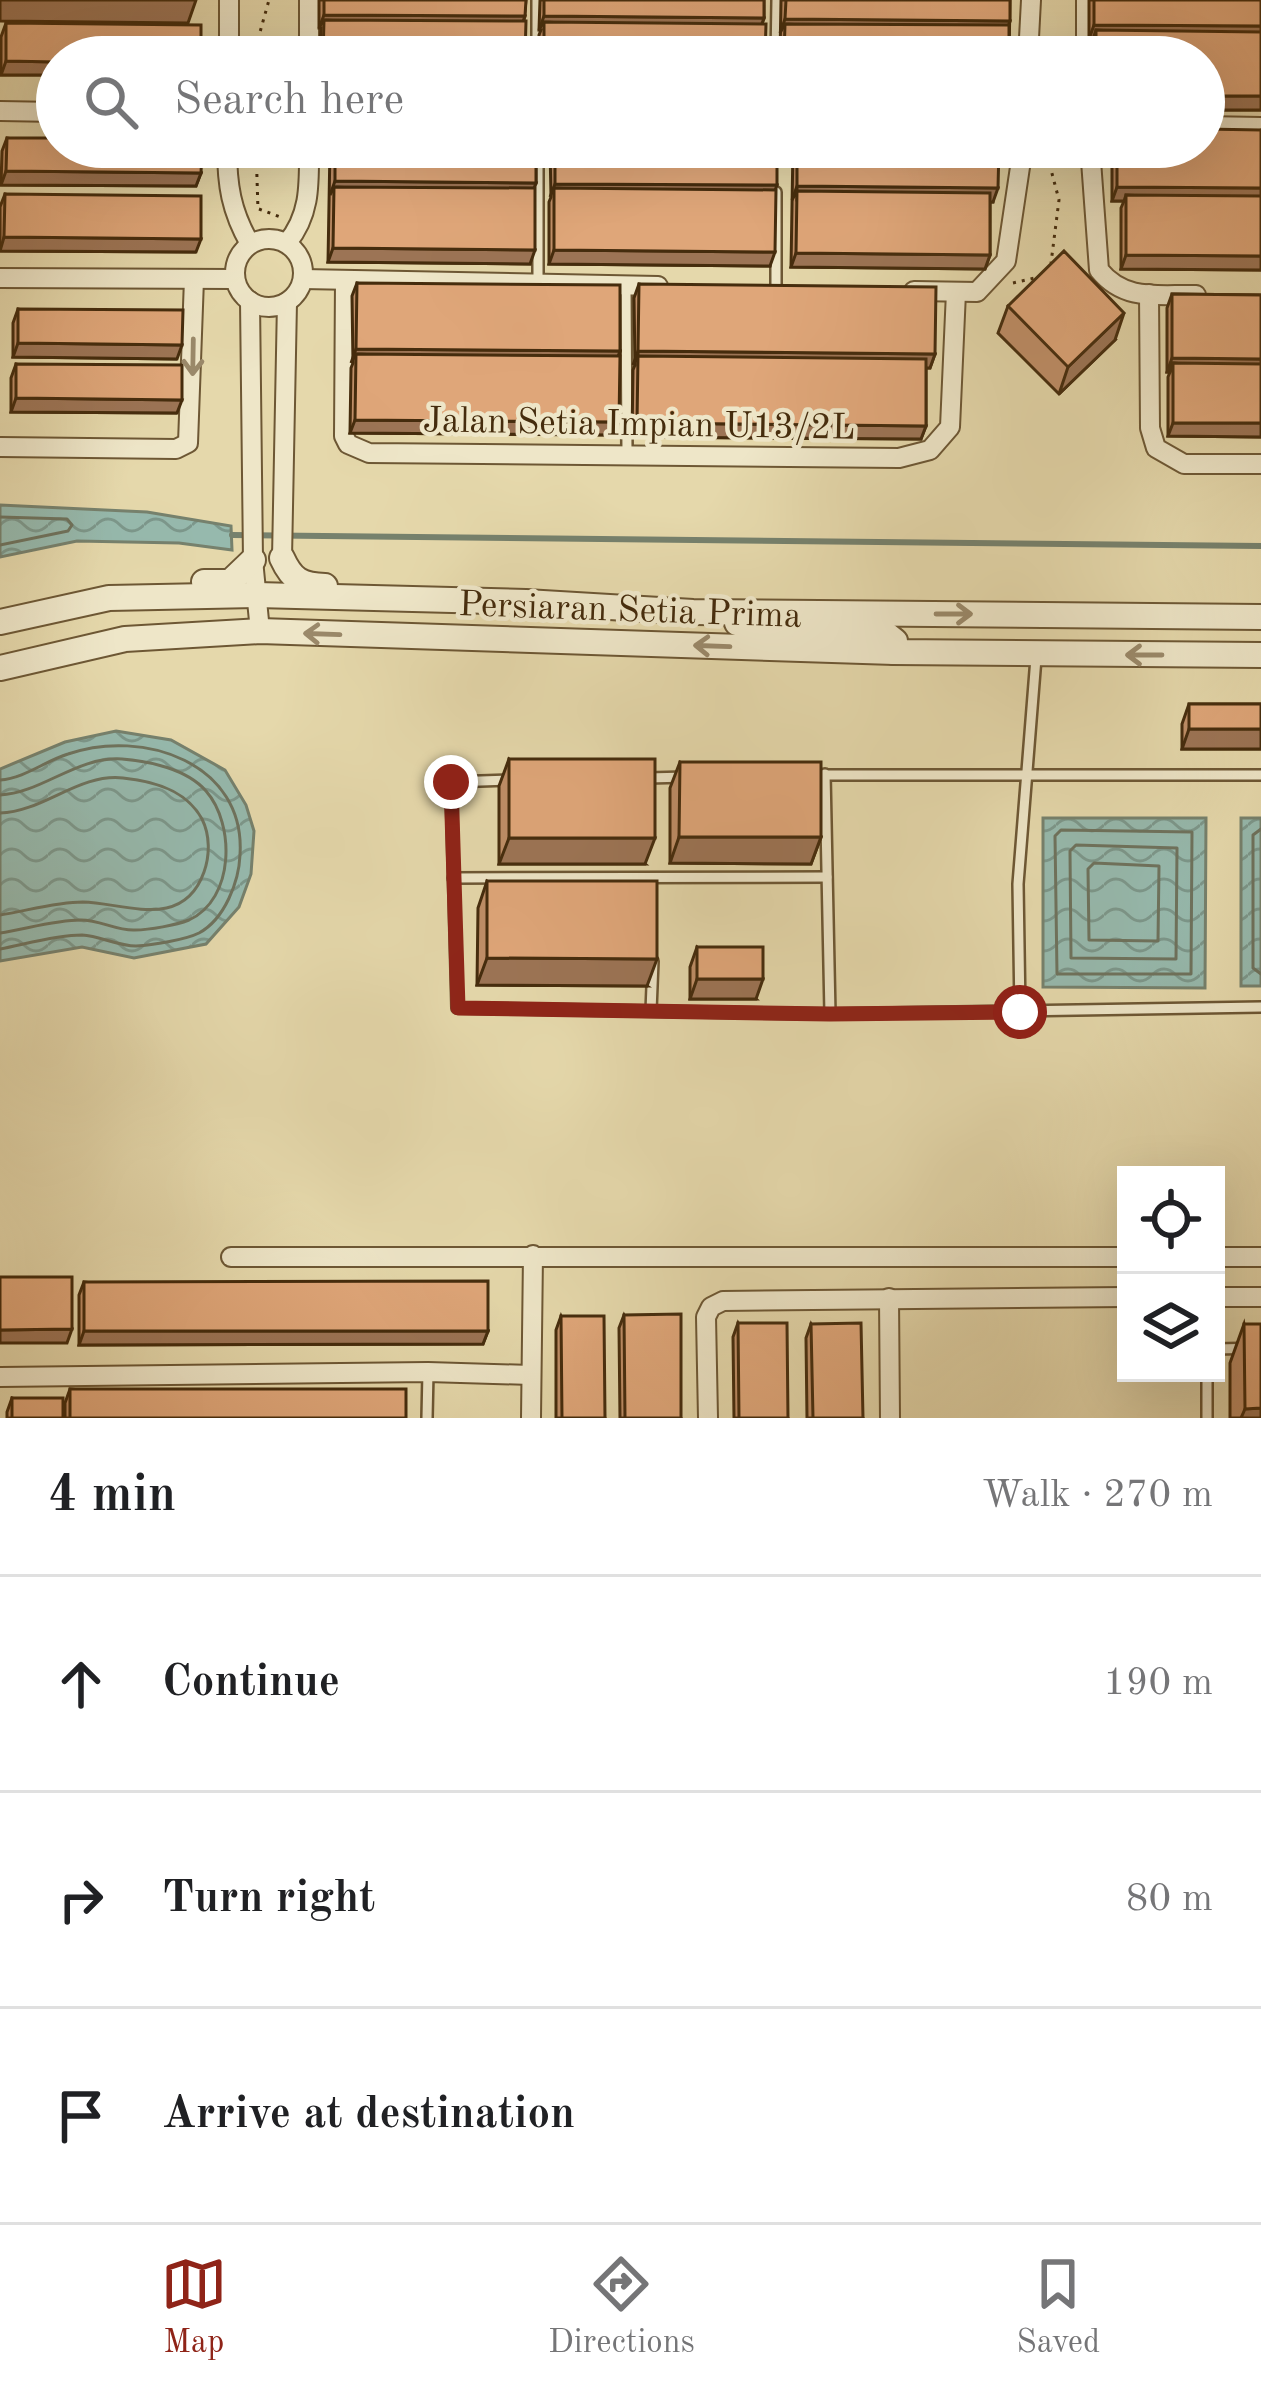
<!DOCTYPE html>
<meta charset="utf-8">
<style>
:root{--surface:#fff;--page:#f2f2f2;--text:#202124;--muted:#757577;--line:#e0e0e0;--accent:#8f2418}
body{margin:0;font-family:"Old Standard TT",serif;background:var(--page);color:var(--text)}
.controls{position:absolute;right:36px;bottom:36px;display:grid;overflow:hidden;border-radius:0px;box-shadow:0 12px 48px #0002}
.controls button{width:108px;height:108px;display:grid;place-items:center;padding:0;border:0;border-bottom:3px solid var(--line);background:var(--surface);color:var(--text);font:60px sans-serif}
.stop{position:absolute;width:36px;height:36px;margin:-27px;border:9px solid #8f2418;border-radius:50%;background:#fff}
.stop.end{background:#8f2418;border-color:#fff;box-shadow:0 3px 12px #0008}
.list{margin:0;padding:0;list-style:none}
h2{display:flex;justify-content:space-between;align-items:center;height:156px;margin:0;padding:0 48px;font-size:51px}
h2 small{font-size:39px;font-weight:400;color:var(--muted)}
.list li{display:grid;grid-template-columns:78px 1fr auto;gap:36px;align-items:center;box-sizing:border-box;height:216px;padding:0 48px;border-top:3px solid var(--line)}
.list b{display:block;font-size:45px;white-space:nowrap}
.list em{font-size:39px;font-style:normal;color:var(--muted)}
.icon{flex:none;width:66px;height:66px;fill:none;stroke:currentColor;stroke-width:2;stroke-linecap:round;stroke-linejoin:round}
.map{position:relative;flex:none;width:1261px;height:1418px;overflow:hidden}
.search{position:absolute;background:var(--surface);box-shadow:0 12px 48px #0002;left:36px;right:36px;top:36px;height:132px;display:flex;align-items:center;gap:30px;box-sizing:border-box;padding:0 42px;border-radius:66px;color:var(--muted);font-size:45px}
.sheet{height:804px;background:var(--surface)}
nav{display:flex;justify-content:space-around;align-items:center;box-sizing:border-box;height:168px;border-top:3px solid var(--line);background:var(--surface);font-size:33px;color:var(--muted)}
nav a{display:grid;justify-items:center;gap:6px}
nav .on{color:var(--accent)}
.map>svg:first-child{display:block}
.water{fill:url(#water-waves);stroke:#76816d;stroke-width:3}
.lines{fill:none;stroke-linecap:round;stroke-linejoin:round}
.shore{stroke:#6e725d;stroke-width:3}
.stream{stroke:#76816d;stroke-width:6}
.service-casing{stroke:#6d5734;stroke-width:14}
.minor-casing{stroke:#6d5734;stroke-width:22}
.tertiary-casing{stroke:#6d5734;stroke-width:28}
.path{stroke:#452c0d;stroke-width:3;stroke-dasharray:3 6;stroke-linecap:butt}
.service{stroke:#eee6c8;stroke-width:9}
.minor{stroke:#eee6c8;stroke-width:18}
.tertiary{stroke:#eee6c8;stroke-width:24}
.wall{fill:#c08f68;stroke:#452c0d;stroke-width:3}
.shaded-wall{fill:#9c7455;stroke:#452c0d;stroke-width:3}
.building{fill:#dfa679;stroke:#452c0d;stroke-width:3}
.oneway{stroke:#9a896a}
.route{stroke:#8f2418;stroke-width:15}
.labels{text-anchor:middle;stroke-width:9;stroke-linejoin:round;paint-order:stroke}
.street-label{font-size:36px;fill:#452c0d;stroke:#eee6c8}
</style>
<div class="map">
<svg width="1261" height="1418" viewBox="0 0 1261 1418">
<defs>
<pattern id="water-waves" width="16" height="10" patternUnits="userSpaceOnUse" patternTransform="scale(3)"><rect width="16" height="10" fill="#96b9ad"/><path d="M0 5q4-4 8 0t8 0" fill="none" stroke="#7c978b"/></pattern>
</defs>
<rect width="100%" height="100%" fill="#e5d8ab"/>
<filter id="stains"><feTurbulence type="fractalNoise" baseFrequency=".00167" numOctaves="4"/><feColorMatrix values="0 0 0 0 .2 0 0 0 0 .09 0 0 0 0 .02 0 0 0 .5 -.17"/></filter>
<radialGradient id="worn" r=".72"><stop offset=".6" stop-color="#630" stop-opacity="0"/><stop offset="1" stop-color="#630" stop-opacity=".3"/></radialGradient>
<g class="water">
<polygon points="0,505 147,512 231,526 232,550 179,543 77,541 0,557"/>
<polygon points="116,731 171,740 225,770 246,805 254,831 251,874 239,907 206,944 134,958 82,947 0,961 0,769 65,742"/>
<polygon points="1043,818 1206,818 1205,988 1043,987"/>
<rect x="1241" y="818" width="20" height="168"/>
</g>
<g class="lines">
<g class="shore">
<polyline points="0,517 67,519 72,525 68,531 0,545"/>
<path d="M 0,780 C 25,778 45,761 68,754 C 143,728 246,763 240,855 C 239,881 225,919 199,933 C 185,940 152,945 136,946 C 118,946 100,936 82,935 C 56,935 26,944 0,949"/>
<path d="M 0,795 C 42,793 77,756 122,759 C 149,761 187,769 206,791 C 235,824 235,899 189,920 C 176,925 150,930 135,930 C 117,931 100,920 81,920 C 55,920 26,929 0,933"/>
<path d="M 0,813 C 43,812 79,773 123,778 C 154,781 186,790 202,819 C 210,835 210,855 204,872 C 183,931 125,903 83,902 C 56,902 26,911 0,915"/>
<polyline points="1261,829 1253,835 1253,968 1261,974"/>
<polygon points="1061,830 1192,832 1191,974 1057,974 1055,836"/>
<polygon points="1076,845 1177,848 1176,959 1071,958 1070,851"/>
<polygon points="1094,863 1159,866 1158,941 1089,940 1088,869"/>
</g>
<polyline class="stream" points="232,535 1261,546"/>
<defs>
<g id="service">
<polyline points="537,0 537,57"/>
<polyline points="776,57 777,0"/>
<polyline points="538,147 538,284"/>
<polyline points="626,286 627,454"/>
<polyline points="776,289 776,192"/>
<polyline points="825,774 830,1014"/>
<polyline points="810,775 1261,775"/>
<polyline points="648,778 686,777"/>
<polyline points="512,780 451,782 457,1008 830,1014 1261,1007"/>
<polyline points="453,878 827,877"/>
<polyline points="651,1011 653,961"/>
<polyline points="1020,1012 1018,884 1036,658"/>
<polyline points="1216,1349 1261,1348"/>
<polyline points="427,1418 428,1372"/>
<polyline points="1207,1418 1207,1373"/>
</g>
<g id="minor">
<polyline points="309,0 309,57"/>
<polyline points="1086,0 1086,57"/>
<polyline points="229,57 229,0"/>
<polyline points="1028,57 1031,0"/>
<polyline points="0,111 57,112"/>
<polyline points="1204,126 1261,127"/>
<path d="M 227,147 C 227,185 231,211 250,244"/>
<path d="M 1090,147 L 1099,270 C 1125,302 1158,294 1196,295"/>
<circle cx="269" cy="273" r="34"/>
<path d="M 287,243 C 311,214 309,183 309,147"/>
<polyline points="0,278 235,279"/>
<polyline points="303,279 658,286"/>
<polyline points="345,280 344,436 348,444 369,453 899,458 930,450 950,427 956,292"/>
<polyline points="914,291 977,292 1006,261 1023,147"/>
<polyline points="1149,294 1150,428 1156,448 1184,464 1261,464"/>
<polyline points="250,301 253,560 260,631"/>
<polyline points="0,447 176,449 188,443 194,279"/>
<polyline points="282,558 287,302"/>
<polyline points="231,1257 1126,1257"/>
<polyline points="1216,1257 1261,1257"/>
<polyline points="1216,1297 1261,1297"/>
<polyline points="889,1298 890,1418"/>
<polyline points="0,1377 428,1372 531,1375"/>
<polyline points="531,1418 533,1255"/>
<polyline points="708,1418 706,1317 711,1307 723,1301 1126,1297"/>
</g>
<g id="tertiary">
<path d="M 282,558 C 292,580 301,585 325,586"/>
<polyline points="204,582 230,582 253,560"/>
<polyline points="0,622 109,598 257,595 526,602 693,612 1261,617"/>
<polyline points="737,623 766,630 885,633 895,641 894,652"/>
<polyline points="0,668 125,639 260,631 894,652 1261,655"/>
</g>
</defs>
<use href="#service" class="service-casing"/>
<use href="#minor" class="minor-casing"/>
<use href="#tertiary" class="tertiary-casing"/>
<g class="path">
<polyline points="253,57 269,0"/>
<polyline points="256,147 258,210"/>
<polyline points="1045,147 1059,200 1051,263"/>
<polyline points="259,209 283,218"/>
<polyline points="1013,283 1039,277"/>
</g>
<use href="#service" class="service"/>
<use href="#minor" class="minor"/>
<use href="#tertiary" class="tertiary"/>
</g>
<g class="wall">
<polygon points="319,0 526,0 524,21 525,57 319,57 321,28 319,28"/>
<polygon points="540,0 764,0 764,18 762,24 765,57 539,57 539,35 541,30 539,30"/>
<polygon points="781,0 1010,0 1009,57 780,57"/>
<polygon points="1089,0 1261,0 1261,110 1204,110 1204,57 1091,57 1093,39 1089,39"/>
<polygon points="6,23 57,57 57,75 1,75 1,37"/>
<polygon points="1261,130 1261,270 1121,269 1121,208 1124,201 1112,201 1112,147 1204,147"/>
<polygon points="7,138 201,173 196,186 1,185 2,151"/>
<polygon points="330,147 536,147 536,183 534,188 530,264 328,262"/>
<polygon points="550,147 777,147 770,266 549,264 549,202 551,197"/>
<polygon points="793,147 999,147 993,202 990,202 990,255 985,269 791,267"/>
<polygon points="5,194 196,252 0,251 0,207"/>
<polygon points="357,283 620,351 614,435 350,433 351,368 353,363 352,296"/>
<polygon points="639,284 935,354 930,368 926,368 926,426 921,439 632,437 633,370 635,365 634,298"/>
<polygon points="1172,294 1261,295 1261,437 1168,436 1168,377 1170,372 1167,372 1167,308"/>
<polygon points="1008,306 1115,340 1059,394 998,333"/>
<polygon points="18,309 177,359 13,357 13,323"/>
<polygon points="16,364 177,413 11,412 11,378"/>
<polygon points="1189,704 1261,704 1261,749 1182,749 1182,724"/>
<polygon points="509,759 645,864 499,864 499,786"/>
<polygon points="680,762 821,837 811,864 670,863 670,788"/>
<polygon points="487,881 647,986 477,985 478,908"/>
<polygon points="697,947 756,999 690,999 690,967"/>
<polygon points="84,1282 488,1331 483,1344 79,1345 79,1295"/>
<polygon points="624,1315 681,1418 620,1418 619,1328"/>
<polygon points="561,1316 605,1418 556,1418 556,1330"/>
<polygon points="738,1323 788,1418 734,1418 733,1337"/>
<polygon points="811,1324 863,1418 807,1418 806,1338"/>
<polygon points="1244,1324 1261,1418 1230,1418 1230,1363"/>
<polygon points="70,1389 406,1418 65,1418 65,1403"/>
<polygon points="12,1398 63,1418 7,1418 7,1412"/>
</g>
<g class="shaded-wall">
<polygon points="0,0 196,0 188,23 0,21"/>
<polygon points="324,15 525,16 520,30 324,20 319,28"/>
<polygon points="544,16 764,18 759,32 544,22 539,30"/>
<polygon points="785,19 1010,21 1005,35 785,24 780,33"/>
<polygon points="1094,25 1261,26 1261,40 1096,30 1093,39 1089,39"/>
<polygon points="6,61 57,62 57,75 1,75"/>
<rect x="1204" y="96" width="57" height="14"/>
<polygon points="6,171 201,173 196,186 1,185"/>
<polygon points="335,181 536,183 531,196 334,187 330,195"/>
<polygon points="555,184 777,185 772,199 554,188 550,197"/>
<polygon points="797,186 998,188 993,202 797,200 797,191 792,200"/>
<polygon points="1117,187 1261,188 1261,202 1126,195 1124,201 1112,201"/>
<polygon points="4,237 201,239 196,252 0,251"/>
<polygon points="333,248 535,250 530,264 328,262"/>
<polygon points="554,250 775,252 770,266 549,264"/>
<polygon points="796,253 990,255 985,269 791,267"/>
<polygon points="1126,255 1261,256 1261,270 1121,269"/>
<polygon points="1124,313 1115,340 1059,394 1068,367"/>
<polygon points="18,343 182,345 177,359 13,357"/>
<polygon points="356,349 620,351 615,365 356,354 351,363"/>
<polygon points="638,351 935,354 930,368 638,365 638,356 633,365"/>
<polygon points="1172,358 1261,359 1261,373 1173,363 1170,372 1167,372"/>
<polygon points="16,398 182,400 177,413 11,412"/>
<polygon points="355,420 619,422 614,435 350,433"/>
<polygon points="637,423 926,426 921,439 632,437"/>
<polygon points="1173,423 1261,423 1261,437 1168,436"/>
<polygon points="1189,729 1261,729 1261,749 1182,749"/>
<polygon points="679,837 821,837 811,864 670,863"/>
<polygon points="509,838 655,838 645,864 499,864"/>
<polygon points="487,958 657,959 647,986 477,985"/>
<polygon points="697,979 763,979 756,999 690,999"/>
<polygon points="72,1329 67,1343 0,1343 0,1330"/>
<polygon points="84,1331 488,1331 483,1344 79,1345"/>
<polygon points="1261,1408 1261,1418 1241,1418 1245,1409"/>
</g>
<g class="building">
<polygon points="324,0 526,0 525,16 324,15"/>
<polygon points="544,0 764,0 764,18 544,16"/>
<polygon points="786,0 1010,0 1010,21 785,19"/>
<polygon points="1094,0 1261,0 1261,26 1094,25"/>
<polygon points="324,20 526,21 525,57 323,57"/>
<polygon points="544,22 766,24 765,57 544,57"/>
<polygon points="6,23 201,25 201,57 57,57 57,62 6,61"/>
<polygon points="785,24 1009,25 1009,57 784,57"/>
<polygon points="1096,30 1261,32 1261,96 1204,96 1204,57 1096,57"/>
<polygon points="1204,129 1261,130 1261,188 1117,187 1117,147 1204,147"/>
<polygon points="7,138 57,138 57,147 202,147 201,173 6,171"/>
<polygon points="335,147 536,147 536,183 335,181"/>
<polygon points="555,147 777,147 777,185 555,184"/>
<polygon points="797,147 999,147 998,188 797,186"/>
<polygon points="334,187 535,188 535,250 333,248"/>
<polygon points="554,188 776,190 775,252 554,250"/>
<polygon points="797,191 990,193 990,255 796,253"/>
<polygon points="5,194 201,196 201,239 4,237"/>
<polygon points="1126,195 1261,196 1261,256 1126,255"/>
<polygon points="1064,251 1124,313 1068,367 1008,306"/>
<polygon points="357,283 620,285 620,351 356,349"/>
<polygon points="639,284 936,287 935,354 638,351"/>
<polygon points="1172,294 1261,295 1261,359 1172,358"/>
<polygon points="18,309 183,310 182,345 18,343"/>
<polygon points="356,354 620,356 619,422 355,420"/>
<polygon points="638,356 926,359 926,426 637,423"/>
<polygon points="1173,363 1261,364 1261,423 1173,423"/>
<polygon points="16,364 182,365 182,400 16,398"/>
<rect x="1189" y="704" width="72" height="25"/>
<rect x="509" y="759" width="146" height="79"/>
<polygon points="680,762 821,762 821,837 679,837"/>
<polygon points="487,881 657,881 657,959 487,958"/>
<rect x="697" y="947" width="66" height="32"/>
<polygon points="0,1277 72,1277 72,1329 0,1330"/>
<polygon points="488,1281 488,1331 84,1331 84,1282"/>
<polygon points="681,1314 681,1418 625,1418 624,1315"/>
<polygon points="561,1316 604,1316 605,1418 562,1418"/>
<polygon points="738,1323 787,1323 788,1418 739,1418"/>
<polygon points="861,1323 863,1418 813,1418 811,1324"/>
<polygon points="1244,1324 1261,1324 1261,1408 1245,1409"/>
<rect x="70" y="1389" width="336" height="29"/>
<rect x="12" y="1398" width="51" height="20"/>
</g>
<defs><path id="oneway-shaft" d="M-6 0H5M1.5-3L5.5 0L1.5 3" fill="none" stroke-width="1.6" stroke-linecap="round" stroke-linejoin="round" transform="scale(3)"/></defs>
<g class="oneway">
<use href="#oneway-shaft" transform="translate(193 357) rotate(91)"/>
<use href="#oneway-shaft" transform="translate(954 614)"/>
<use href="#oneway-shaft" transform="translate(322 634) rotate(-178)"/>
<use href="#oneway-shaft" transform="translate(712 646) rotate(-178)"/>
<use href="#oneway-shaft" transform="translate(1144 655) rotate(-180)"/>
</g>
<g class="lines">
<polyline class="route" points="451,782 458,1008 830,1014 1020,1012"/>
</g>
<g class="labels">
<g class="street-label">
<text transform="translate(639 422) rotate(1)" y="13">Jalan Setia Impian U13/2L</text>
<text transform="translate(630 608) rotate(2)" y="13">Persiaran Setia Prima</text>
</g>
</g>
<rect width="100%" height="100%" filter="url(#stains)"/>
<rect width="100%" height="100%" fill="url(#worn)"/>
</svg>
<div class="controls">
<button><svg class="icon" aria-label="locate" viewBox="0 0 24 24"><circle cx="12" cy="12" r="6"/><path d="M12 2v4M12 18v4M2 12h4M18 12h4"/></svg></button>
<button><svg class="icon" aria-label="layers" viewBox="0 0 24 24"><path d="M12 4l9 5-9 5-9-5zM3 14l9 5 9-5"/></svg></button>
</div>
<div class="stop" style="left:1020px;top:1012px"></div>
<div class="stop end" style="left:451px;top:782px"></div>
<div class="search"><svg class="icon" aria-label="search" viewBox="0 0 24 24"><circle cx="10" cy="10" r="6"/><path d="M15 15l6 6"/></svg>Search here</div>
</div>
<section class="sheet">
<h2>4 min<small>Walk · 270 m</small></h2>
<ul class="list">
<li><svg class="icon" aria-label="ahead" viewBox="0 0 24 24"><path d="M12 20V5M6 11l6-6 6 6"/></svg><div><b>Continue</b></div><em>190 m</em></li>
<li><svg class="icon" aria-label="right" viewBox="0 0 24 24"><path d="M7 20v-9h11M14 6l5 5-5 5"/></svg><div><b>Turn right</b></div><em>80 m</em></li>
<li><svg class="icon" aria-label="arrive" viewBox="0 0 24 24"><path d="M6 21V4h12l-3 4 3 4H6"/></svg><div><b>Arrive at destination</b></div></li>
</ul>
</section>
<nav>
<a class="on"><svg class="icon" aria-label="map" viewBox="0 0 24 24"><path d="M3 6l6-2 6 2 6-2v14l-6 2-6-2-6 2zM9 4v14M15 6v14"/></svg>Map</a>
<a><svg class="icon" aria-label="directions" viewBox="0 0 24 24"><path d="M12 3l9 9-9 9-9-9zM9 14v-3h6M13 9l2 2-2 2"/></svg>Directions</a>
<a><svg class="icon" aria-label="saved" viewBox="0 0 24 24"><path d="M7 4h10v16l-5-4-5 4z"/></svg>Saved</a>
</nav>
